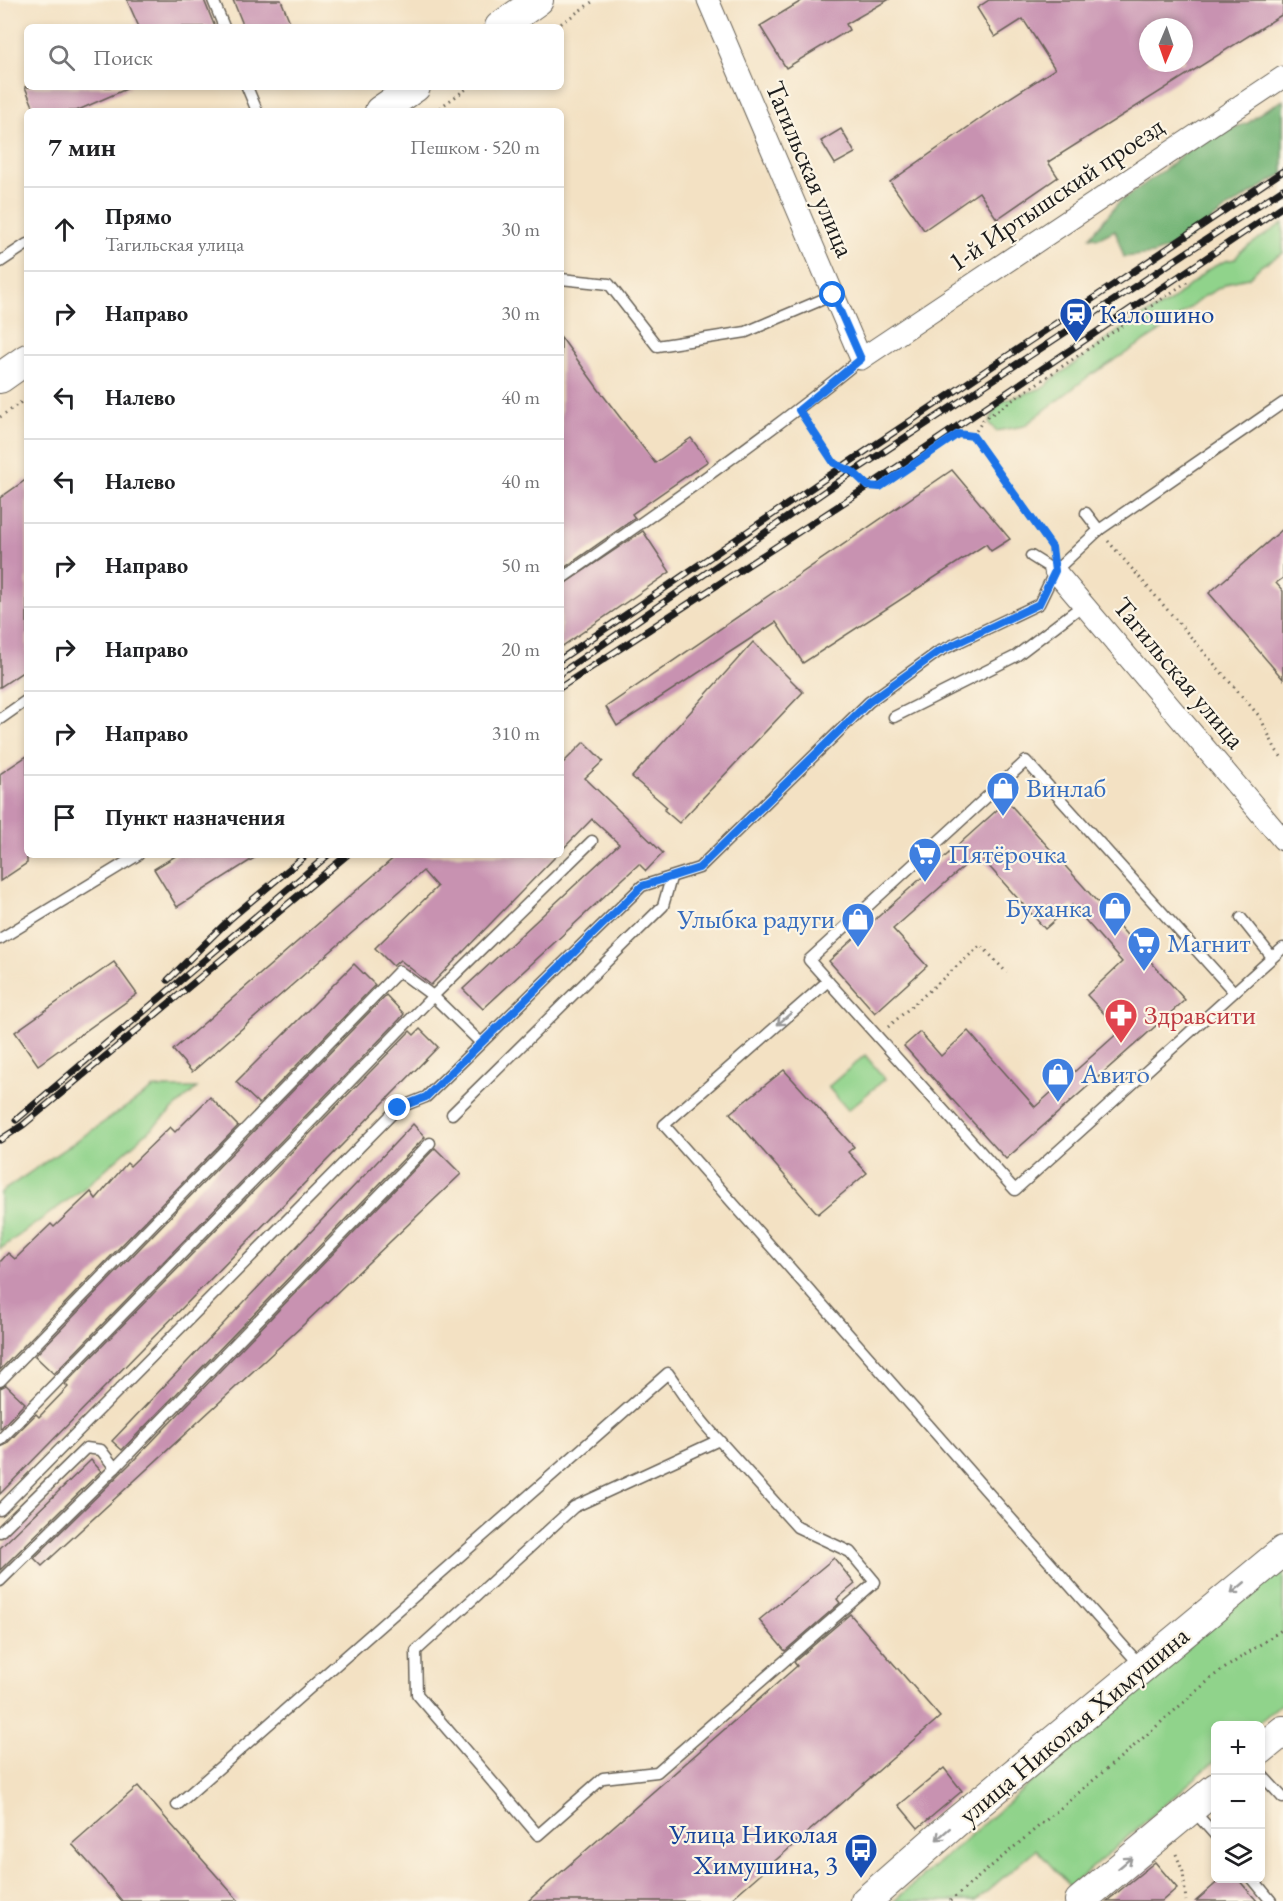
<!DOCTYPE html>
<html lang="ru">
<meta charset="utf-8">
<style>
:root{--surface:#fff;--page:#f6f6f6;--text:#202124;--muted:#757577;--line:#e0e0e0}
body{margin:0;font-family:"EB Garamond",serif;background:var(--page);color:var(--text)}
.controls{position:absolute;right:18px;bottom:18px;display:grid;overflow:hidden;border-radius:9px;box-shadow:0 3px 9px #0003}
.controls button{width:54px;height:54px;display:grid;place-items:center;padding:0;border:0;border-bottom:2px solid var(--line);background:var(--surface);color:var(--text);font:30px sans-serif}
.compass{position:absolute;left:1139px;top:18px;width:54px;height:54px;border-radius:50%;background:var(--surface);box-shadow:0 3px 9px #0003;rotate:182deg}
.stop{position:absolute;width:18px;height:18px;margin:-14px;border:4px solid #1a73e8;border-radius:50%;background:#fff}
.stop.end{background:#1a73e8;border-color:#fff;box-shadow:0 2px 6px #0008}
.list{margin:0;padding:0;list-style:none}
h2{display:flex;justify-content:space-between;align-items:center;height:78px;margin:0;padding:0 24px;font-size:26px}
h2 small{font-size:20px;font-weight:400;color:var(--muted)}
.list li{display:grid;grid-template-columns:39px 1fr auto;gap:18px;align-items:center;box-sizing:border-box;height:84px;padding:0 24px;border-top:2px solid var(--line)}
.list b{display:block;font-size:22px;white-space:nowrap}
.list p{margin:0;font-size:20px;white-space:nowrap;color:var(--muted)}
.list em{font-size:20px;font-style:normal;color:var(--muted)}
.icon{flex:none;width:33px;height:33px;fill:none;stroke:currentColor;stroke-width:2;stroke-linecap:round;stroke-linejoin:round}
.map{position:relative;flex:none;width:1283px;height:1901px;overflow:hidden}
.search{position:absolute;background:var(--surface);box-shadow:0 3px 9px #0003;left:24px;top:24px;width:540px;height:66px;display:flex;align-items:center;gap:15px;box-sizing:border-box;padding:0 21px;border-radius:9px;color:var(--muted);font-size:22px}
.panel{position:absolute;background:var(--surface);box-shadow:0 3px 9px #0003;left:24px;top:108px;width:540px;height:750px;border-radius:9px}
.map>svg:first-child{display:block}
.green{fill:#90d38b;stroke:#567854;stroke-width:1.5}
.forest{fill:#74b577;stroke:#48684a;stroke-width:1.5}
.building{fill:#c892b1;fill-rule:evenodd}
.lines{fill:none;stroke-linecap:round;stroke-linejoin:round}
.lane-casing{stroke:#676156;stroke-width:13}
.street-casing{stroke:#676156;stroke-width:23}
.secondary-casing{stroke:#676156;stroke-width:32}
.path{stroke:#676156;stroke-width:3;stroke-dasharray:1.5 4.5;stroke-linecap:butt}
.lane{stroke:#fff;stroke-width:10}
.street{stroke:#fff;stroke-width:21}
.secondary{stroke:#fff;stroke-width:30}
.rail-casing{stroke:#1c1c1c;stroke-width:7}
.rail{stroke:#fcf5e5;stroke-width:4.5;stroke-dasharray:14;stroke-linecap:butt}
.oneway{stroke:#999}
.route{stroke:#1a73e8;stroke-width:8}
.labels{text-anchor:middle;stroke-width:4.5;stroke-linejoin:round;paint-order:stroke}
.street-label{font-size:27px;fill:#1c1c1c;stroke:#fcf5e5}
.transit-label{font-size:27px;fill:#164399;stroke:#fcf5e5;text-anchor:start}
.shop-label{font-size:27px;fill:#366cbe;stroke:#fcf5e5;text-anchor:start}
.health-label{font-size:27px;fill:#be3a42;stroke:#fcf5e5;text-anchor:start}
</style>
<div class="map">
<svg width="1283" height="1901" viewBox="0 0 1283 1901">
<rect width="100%" height="100%" fill="#fcf5e5"/>
<filter id="ink" filterUnits="userSpaceOnUse"><feTurbulence type="fractalNoise" baseFrequency=".0167" numOctaves="2"/><feDisplacementMap in="SourceGraphic" scale="12" xChannelSelector="R" yChannelSelector="G"/><feConvolveMatrix kernelMatrix="1 2 1 2 8 2 1 2 1" color-interpolation-filters="sRGB"/></filter>
<filter id="wash" filterUnits="userSpaceOnUse"><feTurbulence type="fractalNoise" baseFrequency=".008" numOctaves="4" result="noise"/><feDisplacementMap in="SourceGraphic" scale="24" xChannelSelector="R" yChannelSelector="G"/><feGaussianBlur stdDeviation="1.35" result="paint"/><feColorMatrix in="noise" values="0 0 0 0 0 0 0 0 0 0 0 0 0 0 0 0 0 1.4 0 .05"/><feComposite in="paint" operator="in"/></filter>
<g filter="url(#wash)">
<rect width="100%" height="100%" fill="#f3e1c3"/>
<g class="green">
<polygon points="1283,223 1283,253 1262,265 1248,278 1230,282 1203,297 1161,331 1089,376 1024,426 996,431 989,423 996,407 1003,401 1045,387 1051,380 1083,358 1108,338 1133,321 1170,302 1209,269 1225,261 1235,259 1241,251"/>
<polygon points="865,1055 885,1079 848,1110 828,1087"/>
<polygon points="154,1088 197,1088 82,1190 0,1249 0,1193"/>
<polygon points="1283,1565 1283,1702 1256,1725 1216,1726 1215,1761 1070,1887 1036,1849 976,1901 894,1901"/>
</g>
<polygon class="forest" points="1283,100 1283,174 1226,209 1181,244 1153,254 1124,257 1115,230 1099,238 1090,237 1118,203 1164,170 1201,139 1248,123 1263,111"/>
<g id="blocks">
<g class="building">
<polygon points="127,0 204,0 215,27 139,27"/>
<polygon points="233,0 281,0 292,27 244,27"/>
<polygon points="803,0 888,0 846,24 849,30 786,68 760,26"/>
<path d="M 989,0 L 1283,0 L 1283,14 L 1048,162 L 1058,177 L 997,219 L 979,192 L 924,230 L 890,182 L 1011,97 L 1055,69 L 1023,19 L 995,37 L 977,8 ZM 1148,27 L 1184,27 L 1184,63 L 1148,63 Z"/>
<polygon points="25,87 131,87 76,111 35,111"/>
<polygon points="841,129 855,153 835,164 821,141"/>
<polygon points="561,337 599,390 655,463 691,438 708,461 632,514 635,518 561,570"/>
<polygon points="952,470 1010,539 991,551 986,544 803,663 776,622 617,726 606,707"/>
<polygon points="27,479 27,669 0,687 0,498"/>
<polygon points="1283,529 1283,578 1276,583 1283,591 1283,679 1209,593"/>
<polygon points="643,531 670,572 561,647 561,586"/>
<polygon points="753,642 803,692 679,823 664,810 667,807 632,777"/>
<polygon points="584,742 603,761 585,778 663,853 646,871 639,864 483,1009 463,989 619,844 592,819 561,851 561,765"/>
<polygon points="27,756 27,863 0,881 0,774"/>
<polygon points="1007,801 1185,1000 1006,1159 904,1046 920,1032 941,1056 968,1031 1035,1107 1120,1031 1087,995 1122,962 1072,905 1045,929 978,854 893,929 927,966 875,1013 829,961"/>
<polygon points="177,855 259,855 177,907 154,869"/>
<polygon points="397,855 557,855 431,985 400,960 393,966 375,948 437,887 423,871 192,1072 173,1050"/>
<polygon points="114,962 137,994 38,1065 15,1032"/>
<polygon points="354,964 375,985 259,1104 236,1082"/>
<polygon points="386,995 404,1014 399,1020 54,1374 35,1356"/>
<polygon points="420,1029 438,1047 0,1494 0,1447 5,1445 36,1414 39,1417 68,1387 65,1384 410,1031 414,1035"/>
<polygon points="784,1070 854,1147 848,1152 867,1173 818,1214 730,1113"/>
<polygon points="210,1097 238,1126 0,1370 0,1262 8,1253 15,1259 51,1224 54,1227 91,1192 96,1199 127,1163 130,1166 170,1127 175,1132"/>
<polygon points="413,1124 425,1137 122,1450 112,1441"/>
<polygon points="435,1148 461,1174 302,1326 42,1566 34,1558 133,1461"/>
<polygon points="6,1385 25,1403 0,1429 0,1388"/>
<polygon points="91,1460 101,1471 0,1570 0,1548"/>
<polygon points="834,1558 855,1584 837,1599 840,1603 785,1651 759,1620"/>
<polygon points="850,1614 940,1717 729,1901 528,1901 797,1666 794,1662"/>
<polygon points="944,1768 962,1791 918,1828 899,1805"/>
<polygon points="138,1786 169,1822 239,1901 122,1901 112,1889 72,1844"/>
<polygon points="1155,1862 1177,1888 1162,1901 1107,1901"/>
<polygon points="1222,1878 1237,1878 1257,1901 1196,1901"/>
</g>
</g>
</g>
<g filter="url(#ink)">
<use href="#blocks" fill-opacity="0" stroke="#676156" stroke-width="1.5"/>
<g class="lines">
<defs>
<g id="lane">
<polyline points="213,0 224,27"/>
<polyline points="247,87 257,111"/>
<polyline points="0,262 27,244"/>
<polyline points="561,279 609,284 657,346 746,332 833,295"/>
<polyline points="1086,513 1099,530"/>
<polyline points="1031,556 1055,571"/>
<path d="M 561,579 C 663,508 764,438 861,359 L 862,362"/>
<polyline points="894,717 1016,656 1083,605"/>
<polyline points="0,719 27,700"/>
<polyline points="1241,918 1272,957"/>
<polyline points="0,939 138,855"/>
<polyline points="828,981 664,1125 1140,1665"/>
<polyline points="1234,992 1026,761 809,960 1015,1190 1283,948"/>
<polyline points="452,1114 663,906 671,878"/>
<polyline points="0,1381 399,971 433,996 481,1043"/>
<polyline points="0,1440 433,996 592,841"/>
<polyline points="0,1510 398,1108 426,1097 642,886 699,868 869,702 938,652 1039,604 1055,571 1099,530 1283,403"/>
<polyline points="0,1532 86,1448 101,1450 115,1468 430,1143"/>
<polyline points="0,1581 115,1468"/>
<polyline points="1260,1773 1283,1798"/>
<path d="M 177,1805 L 668,1373 C 684,1396 699,1420 719,1440 L 797,1527 L 850,1552 L 875,1582 L 657,1772 L 603,1778 L 538,1835 L 417,1694 L 416,1651 L 574,1507 L 719,1440"/>
<polyline points="1192,1809 1216,1836"/>
<polyline points="1252,1878 1271,1901"/>
</g>
<g id="street">
<polyline points="708,0 861,359 1283,77"/>
<polyline points="1055,571 1283,840"/>
</g>
<g id="secondary">
<polyline points="500,27 538,0"/>
<polyline points="380,111 415,87"/>
<polyline points="0,378 27,359"/>
<polyline points="1260,1750 1283,1731"/>
<polyline points="866,1901 956,1822 1283,1551"/>
<polyline points="1080,1901 1216,1788"/>
</g>
</defs>
<use href="#lane" class="lane-casing"/>
<use href="#street" class="street-casing"/>
<use href="#secondary" class="secondary-casing"/>
<g class="path">
<polyline points="556,27 595,0"/>
<polyline points="435,111 469,87"/>
<polyline points="0,417 27,398"/>
<polyline points="807,421 834,463 853,472 869,486 880,487 959,434 973,436 1052,547 1053,554"/>
<polyline points="973,436 983,420 1187,282"/>
<polyline points="1108,541 1260,717 1276,750 1283,759"/>
<polyline points="888,1027 981,945 1007,973"/>
<polyline points="1176,1854 1183,1872 1186,1901"/>
<polyline points="950,1901 1134,1746 1215,1675 1283,1629"/>
</g>
<use href="#lane" class="lane"/>
<use href="#street" class="street"/>
<use href="#secondary" class="secondary"/>
<defs>
<g id="rail">
<polyline points="561,659 842,467 1283,171"/>
<polyline points="561,673 853,472 1283,189"/>
<polyline points="561,687 869,486 1283,206"/>
<polyline points="168,980 231,918 306,855"/>
<polyline points="16,1120 328,855"/>
<polyline points="0,1140 23,1125 347,855"/>
</g>
</defs>
<use href="#rail" class="rail-casing"/>
<use href="#rail" class="rail"/>
</g>
<defs><path id="oneway-shaft" d="M-6 0H5M1.5-3L5.5 0L1.5 3" fill="none" stroke-width="1.6" stroke-linecap="round" stroke-linejoin="round" transform="scale(1.5)"/></defs>
<g class="oneway">
<use href="#oneway-shaft" transform="translate(784 1019) rotate(139)"/>
<use href="#oneway-shaft" transform="translate(1238 1588) rotate(140)"/>
<use href="#oneway-shaft" transform="translate(943 1834) rotate(139)"/>
<use href="#oneway-shaft" transform="translate(1125 1863) rotate(-40)"/>
</g>
</g>
<g class="lines" filter="url(#ink)">
<polyline class="route" points="398,1108 426,1097 642,886 699,868 869,702 938,652 1039,604 1055,571 1052,547 973,436 958,434 880,487 868,486 853,472 834,463 799,410 861,359 833,295"/>
</g>
<defs>
<symbol id="station-pin" viewBox="-11 -11 22 30"><path d="M0 17L-7.5 6A9.5 9.5 0 1 1 7.5 6Z" fill="#1a4fb4" stroke="#fcf5e5"/><path d="M-3-6H3Q5-6 5-4V2Q5 4 3 4L4.5 6H3L1.5 4h-3L-3 6H-4.5L-3 4Q-5 4-5 2V-4Q-5-6-3-6ZM-3.5-4v3h7v-3ZM-3.5 1v1.5H-2V1ZM2 1v1.5H3.5V1Z" fill="#fff"/></symbol>
<symbol id="shop-pin" viewBox="-11 -11 22 30"><path d="M0 17L-7.5 6A9.5 9.5 0 1 1 7.5 6Z" fill="#3f7fe0" stroke="#fcf5e5"/><path d="M-5-2.5h2.3a2.7 3.5 0 0 1 5.4 0H5L5.5 6h-11ZM-1.5-2.5h3a1.5 2.3 0 0 0-3 0Z" fill="#fff"/></symbol>
<symbol id="supermarket-pin" viewBox="-11 -11 22 30"><path d="M0 17L-7.5 6A9.5 9.5 0 1 1 7.5 6Z" fill="#3f7fe0" stroke="#fcf5e5"/><path d="M-6-5.5h2.5l.6 2H6L4.5 2H-2.5L-4.4-4H-6ZM-1.5 3.2a1.3 1.3 0 1 0 .1 0ZM3 3.2a1.3 1.3 0 1 0 .1 0Z" fill="#fff"/></symbol>
<symbol id="pharmacy-pin" viewBox="-11 -11 22 30"><path d="M0 17L-7.5 6A9.5 9.5 0 1 1 7.5 6Z" fill="#e0444e" stroke="#fcf5e5"/><path d="M-2-6h4v4h4v4h-4v4h-4v-4h-4v-4h4Z" fill="#fff"/></symbol>
<symbol id="bus-pin" viewBox="-11 -11 22 30"><path d="M0 17L-7.5 6A9.5 9.5 0 1 1 7.5 6Z" fill="#1a4fb4" stroke="#fcf5e5"/><path d="M-5-6H5V4H4V6H2V4H-2V6H-4V4H-5ZM-3.5-4V0h7V-4ZM-3.5 1.2v1.5H-2V1.2ZM2 1.2v1.5H3.5V1.2Z" fill="#fff"/></symbol>
</defs>
<g fill-rule="evenodd">
<use href="#station-pin" x="1057" y="295" width="38" height="52"/>
<use href="#shop-pin" x="984" y="769" width="38" height="52"/>
<use href="#supermarket-pin" x="906" y="835" width="38" height="52"/>
<use href="#shop-pin" x="1096" y="889" width="38" height="52"/>
<use href="#shop-pin" x="839" y="900" width="38" height="52"/>
<use href="#supermarket-pin" x="1125" y="924" width="38" height="52"/>
<use href="#pharmacy-pin" x="1102" y="996" width="38" height="52"/>
<use href="#shop-pin" x="1039" y="1055" width="38" height="52"/>
<use href="#bus-pin" x="842" y="1831" width="38" height="52"/>
</g>
<g class="labels">
<g class="street-label">
<text transform="translate(810 169) rotate(67)" y="9">Тагильская улица</text>
<text transform="translate(1056 194) rotate(-34)" y="9">1-й Иртышский проезд</text>
<text transform="translate(1179 673) rotate(50)" y="9">Тагильская улица</text>
<text transform="translate(1074 1725) rotate(-40)" y="9">улица Николая Химушина</text>
</g>
<g class="transit-label">
<text x="1099" y="323">Калошино</text>
<text x="838" y="1843" text-anchor="end">Улица Николая<tspan x="838" dy="31">Химушина, 3</tspan></text>
</g>
<g class="shop-label">
<text x="1026" y="797">Винлаб</text>
<text x="948" y="863">Пятёрочка</text>
<text x="1092" y="917" text-anchor="end">Буханка</text>
<text x="835" y="928" text-anchor="end">Улыбка радуги</text>
<text x="1167" y="952">Магнит</text>
<text x="1081" y="1083">Авито</text>
</g>
<g class="health-label">
<text x="1144" y="1024">Здравсити</text>
</g>
</g>
</svg>
<div class="controls">
<button>+</button>
<button>−</button>
<button><svg class="icon" aria-label="layers" viewBox="0 0 24 24"><path d="M12 4l9 5-9 5-9-5zM3 14l9 5 9-5"/></svg></button>
</div>
<svg class="compass" viewBox="-18 -18 36 36"><path d="M0-13l5 13h-10z" fill="#e53935"/><path d="M0 13l5-13h-10z" fill="#757577"/></svg>
<div class="stop" style="left:833px;top:295px"></div>
<div class="stop end" style="left:398px;top:1108px"></div>
<div class="search"><svg class="icon" aria-label="search" viewBox="0 0 24 24"><circle cx="10" cy="10" r="6"/><path d="M15 15l6 6"/></svg>Поиск</div>
<section class="panel">
<h2>7 мин<small>Пешком · 520 m</small></h2>
<ul class="list">
<li><svg class="icon" aria-label="ahead" viewBox="0 0 24 24"><path d="M12 20V5M6 11l6-6 6 6"/></svg><div><b>Прямо</b><p>Тагильская улица</p></div><em>30 m</em></li>
<li><svg class="icon" aria-label="right" viewBox="0 0 24 24"><path d="M7 20v-9h11M14 6l5 5-5 5"/></svg><div><b>Направо</b></div><em>30 m</em></li>
<li><svg class="icon" aria-label="left" viewBox="0 0 24 24"><path d="M17 20v-9H6M10 6l-5 5 5 5"/></svg><div><b>Налево</b></div><em>40 m</em></li>
<li><svg class="icon" aria-label="left" viewBox="0 0 24 24"><path d="M17 20v-9H6M10 6l-5 5 5 5"/></svg><div><b>Налево</b></div><em>40 m</em></li>
<li><svg class="icon" aria-label="right" viewBox="0 0 24 24"><path d="M7 20v-9h11M14 6l5 5-5 5"/></svg><div><b>Направо</b></div><em>50 m</em></li>
<li><svg class="icon" aria-label="right" viewBox="0 0 24 24"><path d="M7 20v-9h11M14 6l5 5-5 5"/></svg><div><b>Направо</b></div><em>20 m</em></li>
<li><svg class="icon" aria-label="right" viewBox="0 0 24 24"><path d="M7 20v-9h11M14 6l5 5-5 5"/></svg><div><b>Направо</b></div><em>310 m</em></li>
<li><svg class="icon" aria-label="arrive" viewBox="0 0 24 24"><path d="M6 21V4h12l-3 4 3 4H6"/></svg><div><b>Пункт назначения</b></div></li>
</ul>
</section>
</div>
